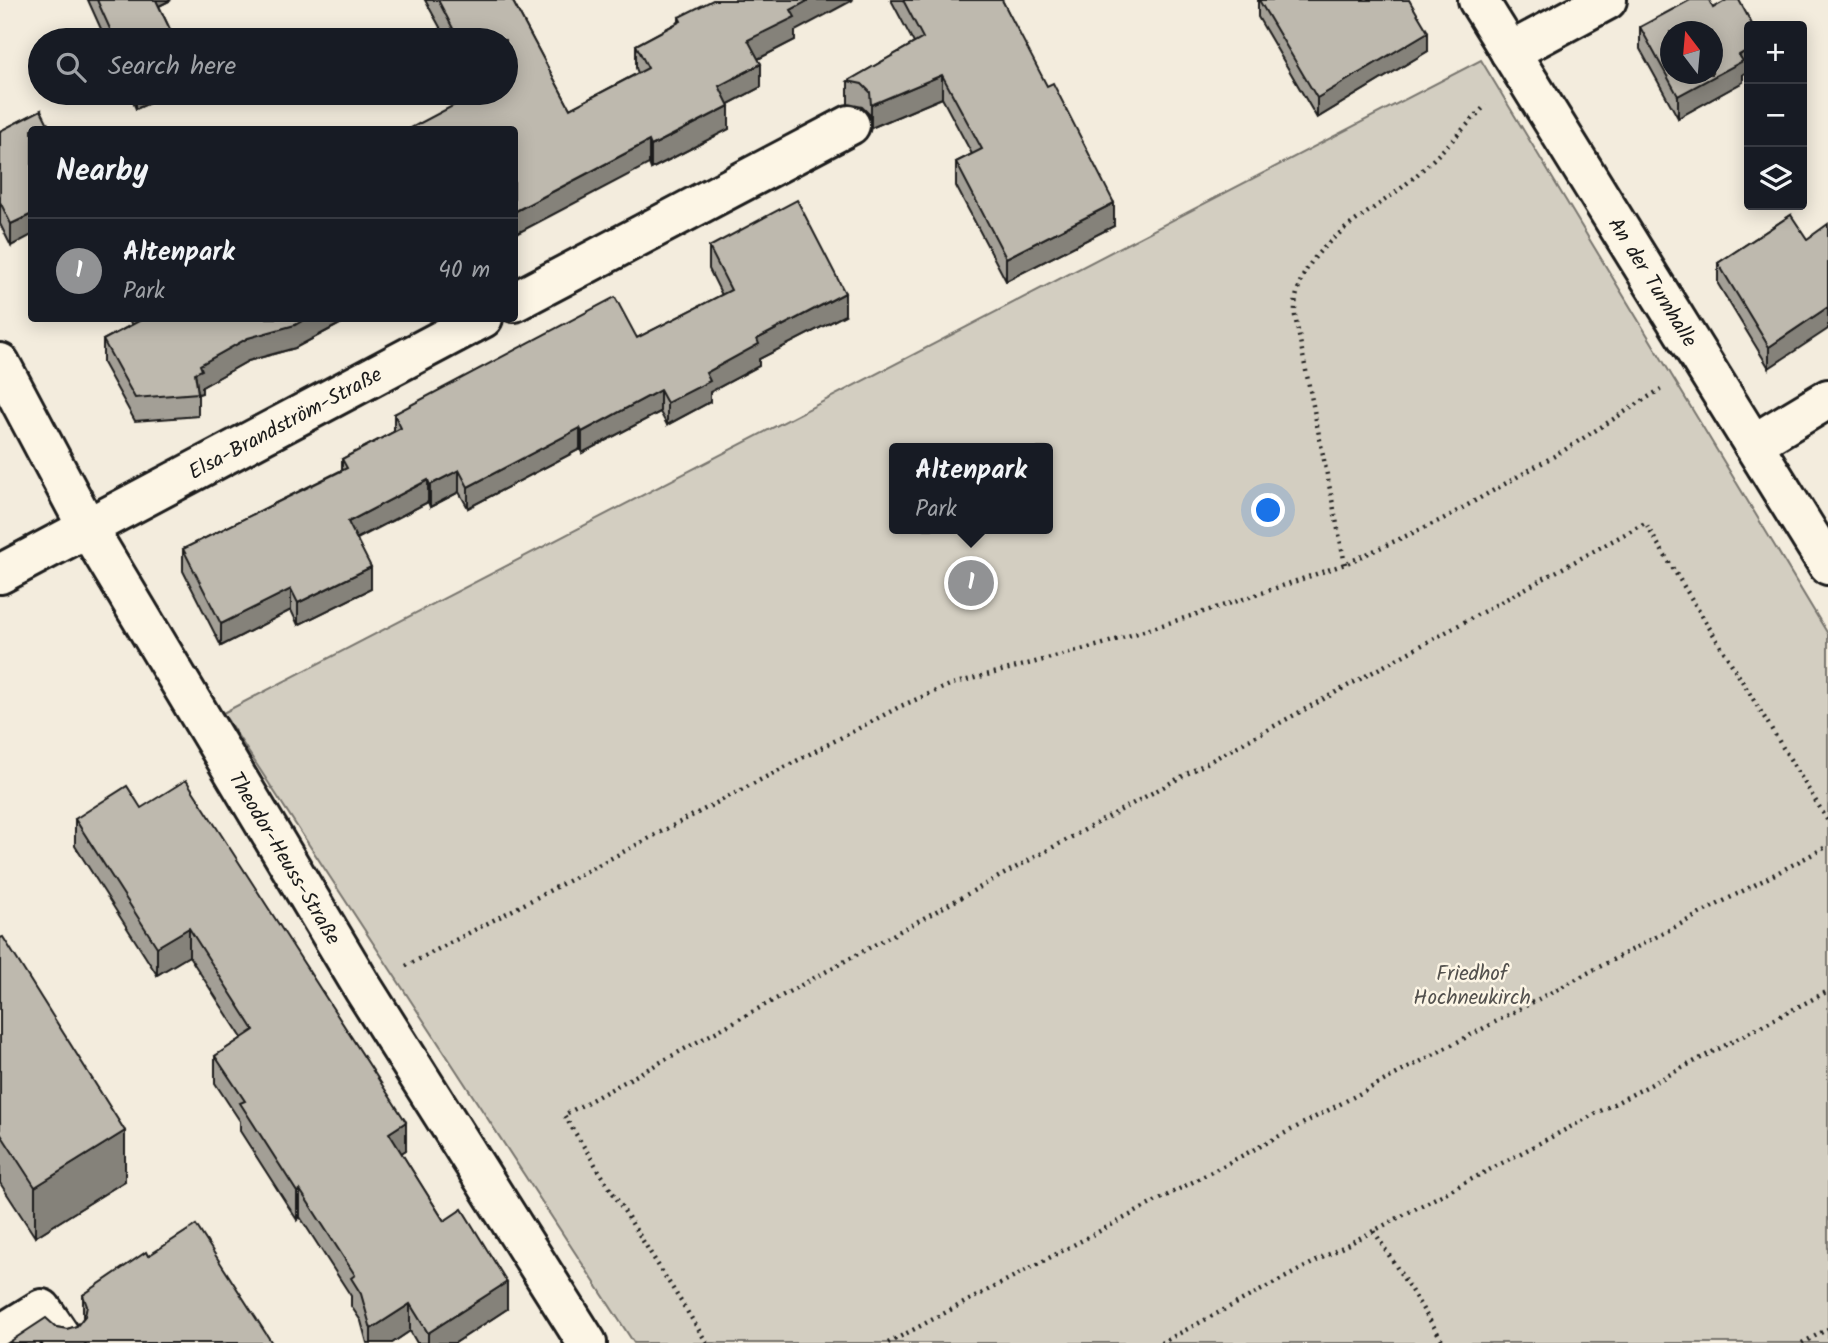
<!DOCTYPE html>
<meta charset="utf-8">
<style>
:root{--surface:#171b24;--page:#242831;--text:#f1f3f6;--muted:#9ea1a6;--line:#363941;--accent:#919294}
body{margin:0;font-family:Kalam,sans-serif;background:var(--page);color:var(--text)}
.controls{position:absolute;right:21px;top:21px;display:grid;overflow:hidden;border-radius:7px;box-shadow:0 4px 18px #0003}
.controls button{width:63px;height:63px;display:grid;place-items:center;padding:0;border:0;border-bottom:2px solid var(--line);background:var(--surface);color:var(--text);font:35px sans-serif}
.compass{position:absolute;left:1660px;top:21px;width:63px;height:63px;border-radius:50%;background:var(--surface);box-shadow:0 4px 18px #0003;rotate:344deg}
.you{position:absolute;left:1269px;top:511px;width:24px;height:24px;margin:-18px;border:5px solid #fff;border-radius:50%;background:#1a73e8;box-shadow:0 0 0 10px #1a73e833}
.badge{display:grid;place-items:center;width:46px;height:46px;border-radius:50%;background:var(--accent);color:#fff;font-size:23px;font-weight:700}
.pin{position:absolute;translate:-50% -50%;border:4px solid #fff;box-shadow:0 2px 7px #0006}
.popup{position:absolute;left:889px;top:443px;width:164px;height:91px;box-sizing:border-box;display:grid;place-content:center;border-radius:7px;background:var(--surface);filter:drop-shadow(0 2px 5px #0005);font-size:23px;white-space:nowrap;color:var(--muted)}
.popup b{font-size:26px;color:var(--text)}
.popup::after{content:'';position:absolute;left:50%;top:100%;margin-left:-14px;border:14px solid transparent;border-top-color:var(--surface)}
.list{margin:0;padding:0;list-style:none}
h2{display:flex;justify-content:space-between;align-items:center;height:91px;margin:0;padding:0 28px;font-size:30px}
h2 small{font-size:23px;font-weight:400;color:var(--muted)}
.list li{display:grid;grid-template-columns:46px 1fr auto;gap:21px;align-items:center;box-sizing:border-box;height:105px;padding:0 28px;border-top:2px solid var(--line)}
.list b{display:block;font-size:26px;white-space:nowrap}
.list p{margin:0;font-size:23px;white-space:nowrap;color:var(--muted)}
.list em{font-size:23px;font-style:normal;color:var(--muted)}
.icon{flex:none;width:38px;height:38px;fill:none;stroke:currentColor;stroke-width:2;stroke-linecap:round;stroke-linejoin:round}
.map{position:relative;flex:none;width:1828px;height:1343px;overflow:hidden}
.search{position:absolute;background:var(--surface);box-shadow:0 4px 18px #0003;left:28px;top:28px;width:490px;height:77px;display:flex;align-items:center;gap:18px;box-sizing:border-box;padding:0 24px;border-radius:38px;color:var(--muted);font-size:26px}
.panel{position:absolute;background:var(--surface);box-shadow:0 4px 18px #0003;left:28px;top:126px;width:490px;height:196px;border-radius:7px}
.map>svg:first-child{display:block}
.green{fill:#d3cec1;stroke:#78756e;stroke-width:2;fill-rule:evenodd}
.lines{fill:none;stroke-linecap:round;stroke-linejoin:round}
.minor-casing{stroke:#1c1c1c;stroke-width:44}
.path{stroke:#1c1c1c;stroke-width:4.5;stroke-dasharray:2 5;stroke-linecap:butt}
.minor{stroke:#fcf5e5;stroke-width:38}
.wall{fill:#a39f96;stroke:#1c1c1c;stroke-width:2}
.shaded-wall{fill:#85827a;stroke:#1c1c1c;stroke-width:2}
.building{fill:#beb9ae;stroke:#1c1c1c;stroke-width:2;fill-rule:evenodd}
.labels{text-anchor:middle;stroke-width:5;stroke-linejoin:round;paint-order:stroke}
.street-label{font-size:21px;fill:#1c1c1c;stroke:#fcf5e5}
.park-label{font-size:21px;fill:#53514e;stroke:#fcf5e5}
</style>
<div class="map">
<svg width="1828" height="1343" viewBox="0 0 1828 1343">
<rect width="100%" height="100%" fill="#f3ecdd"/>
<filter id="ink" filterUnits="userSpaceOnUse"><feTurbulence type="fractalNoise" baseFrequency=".0143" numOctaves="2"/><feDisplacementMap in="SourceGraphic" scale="14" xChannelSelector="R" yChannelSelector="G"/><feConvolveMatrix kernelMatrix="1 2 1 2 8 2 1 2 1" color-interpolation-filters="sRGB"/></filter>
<g filter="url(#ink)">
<path class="green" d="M 1481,60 L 1828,634 L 1828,1343 L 634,1343 L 223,713 ZM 894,448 L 1048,448 L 1048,529 L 894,529 Z"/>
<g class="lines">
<defs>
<g id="minor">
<polyline points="1478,0 1828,565"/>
<polyline points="1510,52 1607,0"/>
<polyline points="514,302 850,125"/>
<polyline points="0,363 87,527 363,988 587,1343"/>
<polyline points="1753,444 1828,399"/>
<polyline points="0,574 483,318"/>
<polyline points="0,1335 42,1309 65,1343"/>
</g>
</defs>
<use href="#minor" class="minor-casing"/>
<g class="path">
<path d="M 1345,564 L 1295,316 C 1292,250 1361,221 1405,185 C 1434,161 1460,132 1486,105"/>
<polyline points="406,966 901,706 952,684 1100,645 1253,596 1345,564 1443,519 1563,451 1661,389"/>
<polyline points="1374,1231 1444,1343"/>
<polyline points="707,1343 564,1115 1645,523 1828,821"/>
<polyline points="888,1343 1828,846"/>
<polyline points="1161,1343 1828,991"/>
<polyline points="1802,1343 1828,1329"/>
</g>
<use href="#minor" class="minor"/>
</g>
<g class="wall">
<polygon points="88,0 171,0 159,6 175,40 106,40"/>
<polygon points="425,0 512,0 570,109 638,73 636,68 636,45 679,22 679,17 795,31 795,40 758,59 761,87 728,104 729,129 651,169 649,164 475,94 475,93 506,93 506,40 447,40"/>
<polygon points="891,0 1002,0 1114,226 1006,281 956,186 956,162 972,154 942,98 871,128 870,115 862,107 848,104 848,81 914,43"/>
<polygon points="1258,0 1409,0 1428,51 1317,118 1258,17"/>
<polygon points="1749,26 1749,71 1743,74 1743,82 1678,118 1640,49 1640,27"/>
<polygon points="129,93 172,93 136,109"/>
<polygon points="41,110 11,246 0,224 0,131"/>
<polygon points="1791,215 1769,368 1718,284 1718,263"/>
<polygon points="709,247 845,315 759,359 759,366 710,392 710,402 667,425 660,412 582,453 580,449 468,508 459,492 430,507 428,502 357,539 371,589 298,625 291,610 221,646 183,571 183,549 342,470 342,459 394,432 394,414 637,338 722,295 709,269"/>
<polygon points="128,318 351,318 295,348 248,361 202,387 202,393 198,394 198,416 135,421 103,363 103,340 132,325"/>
<polygon points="141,808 406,1150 401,1153 444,1221 507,1309 455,1343 417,1343 410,1331 392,1343 367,1343 361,1321 351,1306 351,1296 300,1217 297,1220 240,1131 240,1121 215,1083 215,1056 242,1038 189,956 157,975 75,846 75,819"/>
<polygon points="0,938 125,1181 35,1237 0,1183"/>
<polygon points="148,1256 272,1343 8,1343 56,1327 67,1329 77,1326 83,1318 83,1295"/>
</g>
<g class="shaded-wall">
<polygon points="151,0 171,0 151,10"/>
<polygon points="809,0 853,0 795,31 795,40 748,64 748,40 791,10"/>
<polygon points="1428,32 1428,51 1317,118 1317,98"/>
<polygon points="1749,49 1749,71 1743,74 1743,82 1678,118 1678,96"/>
<polygon points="761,64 761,87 719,109 719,86"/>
<polygon points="942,75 942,98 871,128 871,105"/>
<polygon points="136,93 172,93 136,109"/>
<polygon points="729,106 729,129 651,169 651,146"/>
<polygon points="649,141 649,164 514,235 514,212"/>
<polygon points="1114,203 1114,226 1006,281 1006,258"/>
<polygon points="32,214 32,235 11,246 11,224"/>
<polygon points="845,293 845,315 759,359 759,366 710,392 710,402 667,425 667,403 706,373 757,339"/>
<polygon points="1828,307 1828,329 1769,368 1769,347"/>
<polygon points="307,318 351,318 295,348 248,361 202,387 202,393 198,394 195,373 200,365 248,338"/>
<polygon points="660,390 660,412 582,453 582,432"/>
<polygon points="580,428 580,449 468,508 468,487"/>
<polygon points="459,470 459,492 430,507 430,485"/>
<polygon points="428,480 428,502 348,543 348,522"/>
<polygon points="371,567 371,589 298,625 298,603"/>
<polygon points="291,589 291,610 221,646 221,624"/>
<polygon points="189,928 189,956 157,975 157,947"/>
<polygon points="406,1122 406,1150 389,1161 389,1133"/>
<polygon points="125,1131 125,1181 35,1237 35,1187"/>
<polygon points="300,1190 300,1217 297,1220 297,1192"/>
<polygon points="507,1282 507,1309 455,1343 428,1343 428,1333"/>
<polygon points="410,1304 410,1331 392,1343 371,1343 371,1329"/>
</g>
<g class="building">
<polygon points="97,0 156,0 175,40 115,40"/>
<polygon points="438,0 512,0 570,109 648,68 636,45 681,21 679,17 713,0 809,0 791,10 795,17 748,40 761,64 719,86 729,106 651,146 649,141 514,212 514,130 410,130 409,129 477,93 506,93 506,40 459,40"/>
<polygon points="903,0 1002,0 1047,86 1053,83 1114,203 1006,258 956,162 982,149 942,75 871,105 870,92 862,84 848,81 923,38"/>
<polygon points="1259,0 1409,0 1428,32 1317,98"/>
<path d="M 1690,0 L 1709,0 L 1713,8 L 1727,0 L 1739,0 L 1753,26 L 1749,26 L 1749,49 L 1739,55 L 1743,61 L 1678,96 L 1640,27 ZM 1670,32 L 1712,32 L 1712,74 L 1670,74 Z"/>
<polygon points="41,110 51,130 32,130 32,214 11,224 0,202 0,131"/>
<polygon points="797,200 845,293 757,339 759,344 706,373 710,381 667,403 660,390 582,432 580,428 468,487 459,470 430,485 428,480 348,522 371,567 298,603 291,589 221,624 183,549 347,468 342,459 401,428 394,414 615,297 637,338 731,290 709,247"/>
<polygon points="1791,215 1807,239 1828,224 1828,307 1769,347 1718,263"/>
<polygon points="140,318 307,318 295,325 248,338 200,365 202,370 195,373 198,393 135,398 103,340 141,320"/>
<polygon points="186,780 406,1122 389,1133 444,1221 462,1209 507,1282 428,1333 410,1304 371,1329 361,1294 351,1278 355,1275 300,1190 297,1192 240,1103 245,1101 215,1056 254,1030 189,928 157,947 75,819 127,786 141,808"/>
<polygon points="3,937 125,1131 35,1187 0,1133 0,938"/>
<polygon points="196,1225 272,1343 8,1343 46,1318 56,1327 67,1329 77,1326 85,1316 87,1306 83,1295 146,1252 148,1256"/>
</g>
</g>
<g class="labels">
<g class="street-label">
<text transform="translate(1653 282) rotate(58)" y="7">An der Turnhalle</text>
<text transform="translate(285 423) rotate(-28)" y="7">Elsa-Brandström-Straße</text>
<text transform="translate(285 858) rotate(59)" y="7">Theodor-Heuss-Straße</text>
</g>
<g class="park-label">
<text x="1472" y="980">Friedhof<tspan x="1472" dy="24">Hochneukirch</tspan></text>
</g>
</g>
</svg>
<div class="controls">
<button>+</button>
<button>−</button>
<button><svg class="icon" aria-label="layers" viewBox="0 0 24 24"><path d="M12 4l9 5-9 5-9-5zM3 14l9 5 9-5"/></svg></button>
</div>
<svg class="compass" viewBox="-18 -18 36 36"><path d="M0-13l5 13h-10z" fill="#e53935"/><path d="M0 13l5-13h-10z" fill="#9ea1a6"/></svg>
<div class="you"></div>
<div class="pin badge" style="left:971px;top:583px">1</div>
<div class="popup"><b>Altenpark</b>Park</div>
<div class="search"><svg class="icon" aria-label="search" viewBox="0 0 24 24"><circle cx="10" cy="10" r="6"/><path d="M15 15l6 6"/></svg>Search here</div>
<section class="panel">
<h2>Nearby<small></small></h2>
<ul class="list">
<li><span class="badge">1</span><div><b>Altenpark</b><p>Park</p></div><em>40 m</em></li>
</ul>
</section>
</div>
